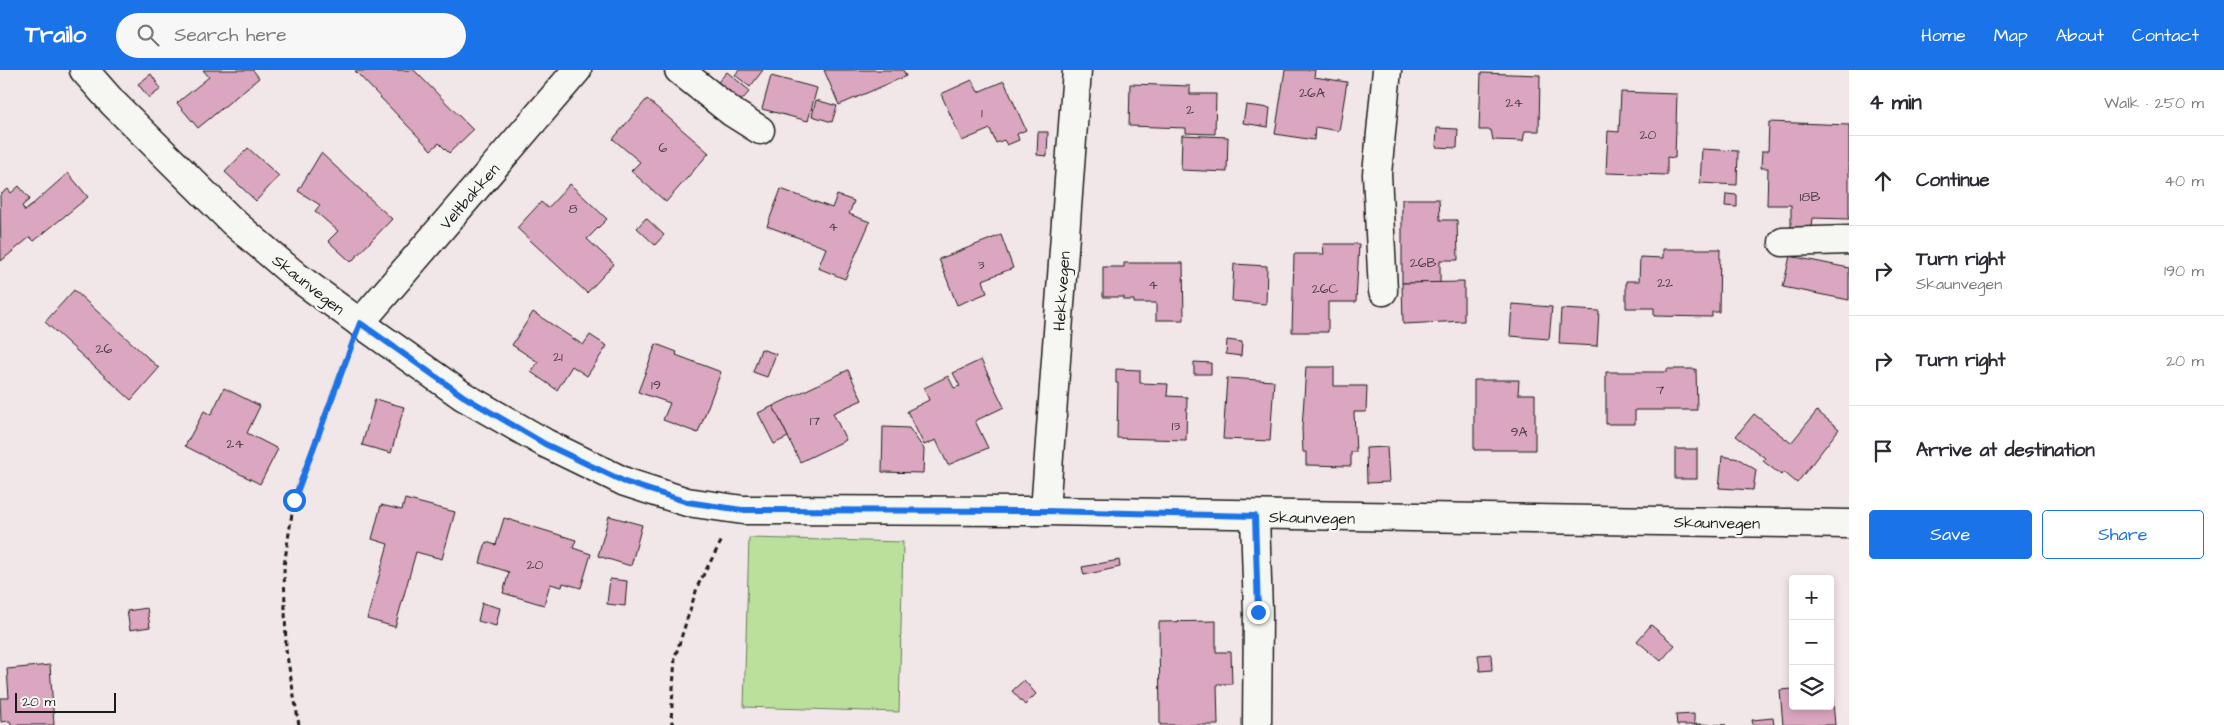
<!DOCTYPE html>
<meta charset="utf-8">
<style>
:root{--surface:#fff;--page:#f7f7f7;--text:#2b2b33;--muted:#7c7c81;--line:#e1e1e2;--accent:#1a73e8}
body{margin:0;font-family:"Architects Daughter",sans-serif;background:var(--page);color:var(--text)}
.controls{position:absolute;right:15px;bottom:15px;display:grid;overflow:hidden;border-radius:5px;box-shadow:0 2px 8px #0003}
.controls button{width:45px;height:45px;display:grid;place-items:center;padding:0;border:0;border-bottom:1px solid var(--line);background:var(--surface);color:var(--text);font:25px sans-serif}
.scale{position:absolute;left:15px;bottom:12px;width:101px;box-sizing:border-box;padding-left:5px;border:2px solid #1c1c1c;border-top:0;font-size:14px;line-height:18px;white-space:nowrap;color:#1c1c1c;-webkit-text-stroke:4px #f6f6f2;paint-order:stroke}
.stop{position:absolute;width:15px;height:15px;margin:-11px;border:4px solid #1a73e8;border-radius:50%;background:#fff}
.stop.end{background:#1a73e8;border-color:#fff;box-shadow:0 1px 5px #0008}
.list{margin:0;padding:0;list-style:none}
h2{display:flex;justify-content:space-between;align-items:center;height:65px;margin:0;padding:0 20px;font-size:21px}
h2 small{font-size:16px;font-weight:400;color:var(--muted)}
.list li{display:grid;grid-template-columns:32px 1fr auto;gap:15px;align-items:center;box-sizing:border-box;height:90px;padding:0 20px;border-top:1px solid var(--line)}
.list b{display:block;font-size:19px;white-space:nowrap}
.list p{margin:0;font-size:16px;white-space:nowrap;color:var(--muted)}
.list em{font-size:16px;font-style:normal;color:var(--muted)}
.actions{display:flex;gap:10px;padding:15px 20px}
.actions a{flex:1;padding:11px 0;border:1px solid var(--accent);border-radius:5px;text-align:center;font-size:18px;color:var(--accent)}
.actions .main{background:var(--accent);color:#fff}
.icon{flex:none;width:28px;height:28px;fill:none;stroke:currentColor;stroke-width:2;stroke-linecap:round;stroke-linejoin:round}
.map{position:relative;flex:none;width:1849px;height:655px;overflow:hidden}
header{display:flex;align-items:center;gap:30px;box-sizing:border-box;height:70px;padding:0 25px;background:var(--accent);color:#fff}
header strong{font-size:24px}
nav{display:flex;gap:28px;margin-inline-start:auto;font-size:18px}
.search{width:350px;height:45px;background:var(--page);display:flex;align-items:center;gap:12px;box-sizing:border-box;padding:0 18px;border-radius:28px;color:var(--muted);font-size:19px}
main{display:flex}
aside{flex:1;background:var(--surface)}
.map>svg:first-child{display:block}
.green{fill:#bbe09b;stroke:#6c7e5c}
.building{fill:#dba6bf;stroke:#1c1c1c}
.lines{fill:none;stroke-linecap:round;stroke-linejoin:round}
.minor-casing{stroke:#1c1c1c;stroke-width:31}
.path{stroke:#1c1c1c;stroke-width:3;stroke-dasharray:5 4;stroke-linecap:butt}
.minor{stroke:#f6f6f2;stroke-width:28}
.route{stroke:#1a73e8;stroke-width:6}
.labels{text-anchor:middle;stroke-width:5;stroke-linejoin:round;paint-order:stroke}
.number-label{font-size:14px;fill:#4c3e45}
.street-label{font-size:16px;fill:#1c1c1c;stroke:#f6f6f2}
</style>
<header>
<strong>Trailo</strong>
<div class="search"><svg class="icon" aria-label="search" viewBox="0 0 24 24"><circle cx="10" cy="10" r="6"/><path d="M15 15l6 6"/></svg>Search here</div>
<nav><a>Home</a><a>Map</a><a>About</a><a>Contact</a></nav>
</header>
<main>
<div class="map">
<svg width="1849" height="655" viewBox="0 0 1849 655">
<rect width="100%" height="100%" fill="#f1e6e8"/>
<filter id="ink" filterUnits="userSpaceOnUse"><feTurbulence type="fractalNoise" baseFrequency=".02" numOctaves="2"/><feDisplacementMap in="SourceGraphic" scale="10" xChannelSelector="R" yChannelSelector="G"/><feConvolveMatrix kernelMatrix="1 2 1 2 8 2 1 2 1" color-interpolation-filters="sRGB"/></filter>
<g filter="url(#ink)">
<polygon class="green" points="749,468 903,472 899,642 744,637"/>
<g class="building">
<polygon points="203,0 253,0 259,8 198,58 177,33 209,7"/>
<polygon points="414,0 473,60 449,83 439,73 431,80 355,1"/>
<polygon points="739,0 763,0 750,17 735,5"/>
<polygon points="824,0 903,0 906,6 839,35"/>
<polygon points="1285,0 1315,0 1314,7 1347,12 1339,61 1315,57 1314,70 1275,64"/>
<polygon points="727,2 750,21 741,31 718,12"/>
<polygon points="1481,3 1540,5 1539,61 1525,61 1523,71 1493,70 1491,60 1479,60"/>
<polygon points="151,4 161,19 149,28 138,14"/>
<polygon points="771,6 817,18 808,51 762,39"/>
<polygon points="972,10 978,22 1004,11 1026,60 1017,64 1019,70 1007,75 1004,70 996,73 990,59 962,71 941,24"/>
<polygon points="1130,14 1190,16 1190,24 1216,24 1215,64 1186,63 1186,58 1129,56"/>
<polygon points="1621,22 1677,24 1675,88 1667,87 1667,105 1606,103 1608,61 1619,62"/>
<polygon points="647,29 709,83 666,132 631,101 640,92 613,69"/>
<polygon points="816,30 837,36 832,52 812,46"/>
<polygon points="1246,35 1270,38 1268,57 1243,53"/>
<polygon points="1769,52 1849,55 1849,149 1813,148 1812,158 1791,157 1791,135 1767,135 1768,98 1761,98 1762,81 1768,81"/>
<polygon points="1437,58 1458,59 1457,78 1436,77"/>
<polygon points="1038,62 1048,62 1047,86 1037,85"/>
<polygon points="1182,65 1228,67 1227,102 1181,100"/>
<polygon points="248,78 279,106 256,131 225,102"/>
<polygon points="1702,79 1738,81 1737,115 1700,113"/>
<polygon points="321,83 392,149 351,192 328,171 338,161 315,141 320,135 298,121"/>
<polygon points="68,103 88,127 34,171 30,167 1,191 0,125 8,119 11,123 19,116 30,129 22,136 25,141"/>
<polygon points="570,114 607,149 587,169 614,194 587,223 517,158 541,132 548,138"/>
<polygon points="781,119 832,138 837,125 854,131 849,144 870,152 845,209 818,198 826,178 767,156"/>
<polygon points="1726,124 1737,125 1737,137 1725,136"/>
<polygon points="1402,129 1439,129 1440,150 1457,150 1458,190 1440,190 1440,213 1402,213"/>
<polygon points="646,148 664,165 655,175 637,158"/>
<polygon points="1001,165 1013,198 983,210 987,223 957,235 939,189"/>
<polygon points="1323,174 1359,174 1356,232 1328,232 1328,262 1292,262 1294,184 1324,184"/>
<polygon points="1663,179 1720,179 1719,242 1712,242 1712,247 1654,246 1654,238 1626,238 1626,211 1639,211 1640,187 1663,188"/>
<polygon points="1790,186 1849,198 1849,230 1783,217"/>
<polygon points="1124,193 1183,193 1184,250 1156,250 1156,233 1134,233 1134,230 1124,230 1124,227 1103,227 1103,197 1124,197"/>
<polygon points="1234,194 1267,196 1266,234 1232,231"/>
<polygon points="1464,212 1464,251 1403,254 1402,213"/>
<polygon points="74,220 159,298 131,330 45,252"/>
<polygon points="1512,234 1552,237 1549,269 1510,266"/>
<polygon points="1561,239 1599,241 1597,276 1559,274"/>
<polygon points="533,242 583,275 590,265 607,276 587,306 572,296 557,320 531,302 538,292 512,275"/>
<polygon points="1227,270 1242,272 1241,286 1226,284"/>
<polygon points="656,274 677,282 676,285 721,302 698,363 663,350 670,333 638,322"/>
<polygon points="761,279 776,284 767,307 753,302"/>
<polygon points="981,290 1004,337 975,351 988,378 948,395 936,370 924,375 907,341 929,330 924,318 948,306 954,318 960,316 953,303"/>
<polygon points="1194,292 1211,293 1211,304 1194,304"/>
<polygon points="1306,297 1334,297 1334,316 1367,316 1366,342 1354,342 1356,382 1351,382 1351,396 1306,395 1306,382 1303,382 1302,359"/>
<polygon points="1116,299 1140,300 1140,313 1168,314 1167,326 1187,327 1186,370 1117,368 1118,313 1116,313"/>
<polygon points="1667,299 1696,299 1697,340 1635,340 1635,354 1606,354 1606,302 1667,302"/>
<polygon points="848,300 862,330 833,343 846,370 800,392 773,336"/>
<polygon points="1227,308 1274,311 1270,371 1223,369"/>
<polygon points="1474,310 1519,310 1518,324 1535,324 1535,380 1474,380"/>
<polygon points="224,318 260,336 247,363 278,379 260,414 185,376 204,341 211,345"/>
<polygon points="375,329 404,337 391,383 362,375"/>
<polygon points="773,336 788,367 774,374 758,343"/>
<polygon points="1817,341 1839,359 1797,413 1784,402 1781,405 1763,391 1765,388 1736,366 1754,344 1791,373"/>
<polygon points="883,357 909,358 924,379 923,403 882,402"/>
<polygon points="1387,377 1389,412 1367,413 1366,378"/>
<rect x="1675" y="379" width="22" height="30"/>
<polygon points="1722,386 1739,389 1756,400 1753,420 1719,418"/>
<polygon points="405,429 455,442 442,489 416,482 395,557 367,549 388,474 372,469 381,435 402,440"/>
<polygon points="609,446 642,455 631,496 598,486"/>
<polygon points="504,448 576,470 573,478 591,484 581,518 563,513 562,517 550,514 544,535 503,523 509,502 480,493 486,472 496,475"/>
<polygon points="1119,490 1120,497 1084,505 1082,497"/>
<polygon points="610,509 627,511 625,536 607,534"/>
<polygon points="482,533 500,538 496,556 478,551"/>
<polygon points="147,538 150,557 130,560 127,541"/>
<polygon points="1216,551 1216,582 1231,582 1232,614 1217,614 1218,655 1160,655 1159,552"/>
<polygon points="1651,555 1675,575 1661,591 1637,571"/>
<polygon points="1491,584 1492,600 1480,601 1478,585"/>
<polygon points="50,595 54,655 11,655 10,651 1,652 0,628 9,628 7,599"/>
<polygon points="1024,610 1036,624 1025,635 1012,621"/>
<polygon points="1793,619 1793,636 1830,636 1832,620 1835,655 1783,655 1780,620"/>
<polygon points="1694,644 1694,654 1726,655 1677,655 1676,645"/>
<polygon points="1773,648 1774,655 1753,655 1752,650"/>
</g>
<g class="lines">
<defs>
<g id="minor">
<polyline points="84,0 113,33 233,152 296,206 360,253 463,326 545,373 625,412 687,432 743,440 1045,441 1849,454"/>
<polyline points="679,0 733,43 760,60"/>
<polyline points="1783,172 1849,170"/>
<polyline points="1383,221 1377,104 1387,0"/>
<polyline points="360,253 577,0"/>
<polyline points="1045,441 1077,0"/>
<polyline points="1255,446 1258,543 1257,655"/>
</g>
</defs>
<use href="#minor" class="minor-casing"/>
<g class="path">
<polyline points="299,655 286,580 284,496 294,430 349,283"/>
<polyline points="674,655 671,651 675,587 698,515 723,468"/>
</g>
<use href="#minor" class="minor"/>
</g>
</g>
<g class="lines" filter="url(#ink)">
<polyline class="route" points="294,430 360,253 463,326 545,374 625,412 687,432 742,440 1045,441 1255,446 1258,542"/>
</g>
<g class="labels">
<g class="number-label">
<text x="1312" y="27">26A</text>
<text x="1514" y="37">24</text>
<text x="1190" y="44">2</text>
<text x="982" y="47">1</text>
<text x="1648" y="69">20</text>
<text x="663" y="82">6</text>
<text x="1810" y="131">18B</text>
<text x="573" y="143">8</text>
<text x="833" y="161">4</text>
<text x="1423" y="197">26B</text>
<text x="981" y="199">3</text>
<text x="1665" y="217">22</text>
<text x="1153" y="219">4</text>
<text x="1325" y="223">26C</text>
<text x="104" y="283">26</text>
<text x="558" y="291">21</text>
<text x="656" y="319">19</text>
<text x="1660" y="324">7</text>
<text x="815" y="355">17</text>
<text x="1176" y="360">13</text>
<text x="1519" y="366">9A</text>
<text x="235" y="378">24</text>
<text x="535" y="499">20</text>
</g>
<g class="street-label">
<text transform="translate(469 126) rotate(-49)" y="6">Veltbakken</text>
<text transform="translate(309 214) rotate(38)" y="6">Skaunvegen</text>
<text transform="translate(1061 221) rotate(-86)" y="6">Hekkvegen</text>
<text transform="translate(1312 447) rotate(1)" y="6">Skaunvegen</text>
<text transform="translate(1717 452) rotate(1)" y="6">Skaunvegen</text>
</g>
</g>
</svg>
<div class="controls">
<button>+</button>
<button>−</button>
<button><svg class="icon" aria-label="layers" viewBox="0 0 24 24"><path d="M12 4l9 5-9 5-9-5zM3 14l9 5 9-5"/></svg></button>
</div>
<div class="scale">20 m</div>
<div class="stop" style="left:294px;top:430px"></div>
<div class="stop end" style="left:1258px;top:542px"></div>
</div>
<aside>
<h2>4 min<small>Walk · 250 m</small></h2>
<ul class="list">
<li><svg class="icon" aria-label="ahead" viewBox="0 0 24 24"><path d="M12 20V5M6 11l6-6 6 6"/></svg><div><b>Continue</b></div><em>40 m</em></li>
<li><svg class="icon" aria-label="right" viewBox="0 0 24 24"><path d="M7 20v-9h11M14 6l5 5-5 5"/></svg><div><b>Turn right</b><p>Skaunvegen</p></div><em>190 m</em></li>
<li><svg class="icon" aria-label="right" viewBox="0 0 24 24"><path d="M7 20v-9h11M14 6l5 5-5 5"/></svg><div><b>Turn right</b></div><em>20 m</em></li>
<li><svg class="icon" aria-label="arrive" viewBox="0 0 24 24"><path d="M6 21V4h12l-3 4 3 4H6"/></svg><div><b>Arrive at destination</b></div></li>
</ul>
<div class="actions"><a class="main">Save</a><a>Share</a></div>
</aside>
</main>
